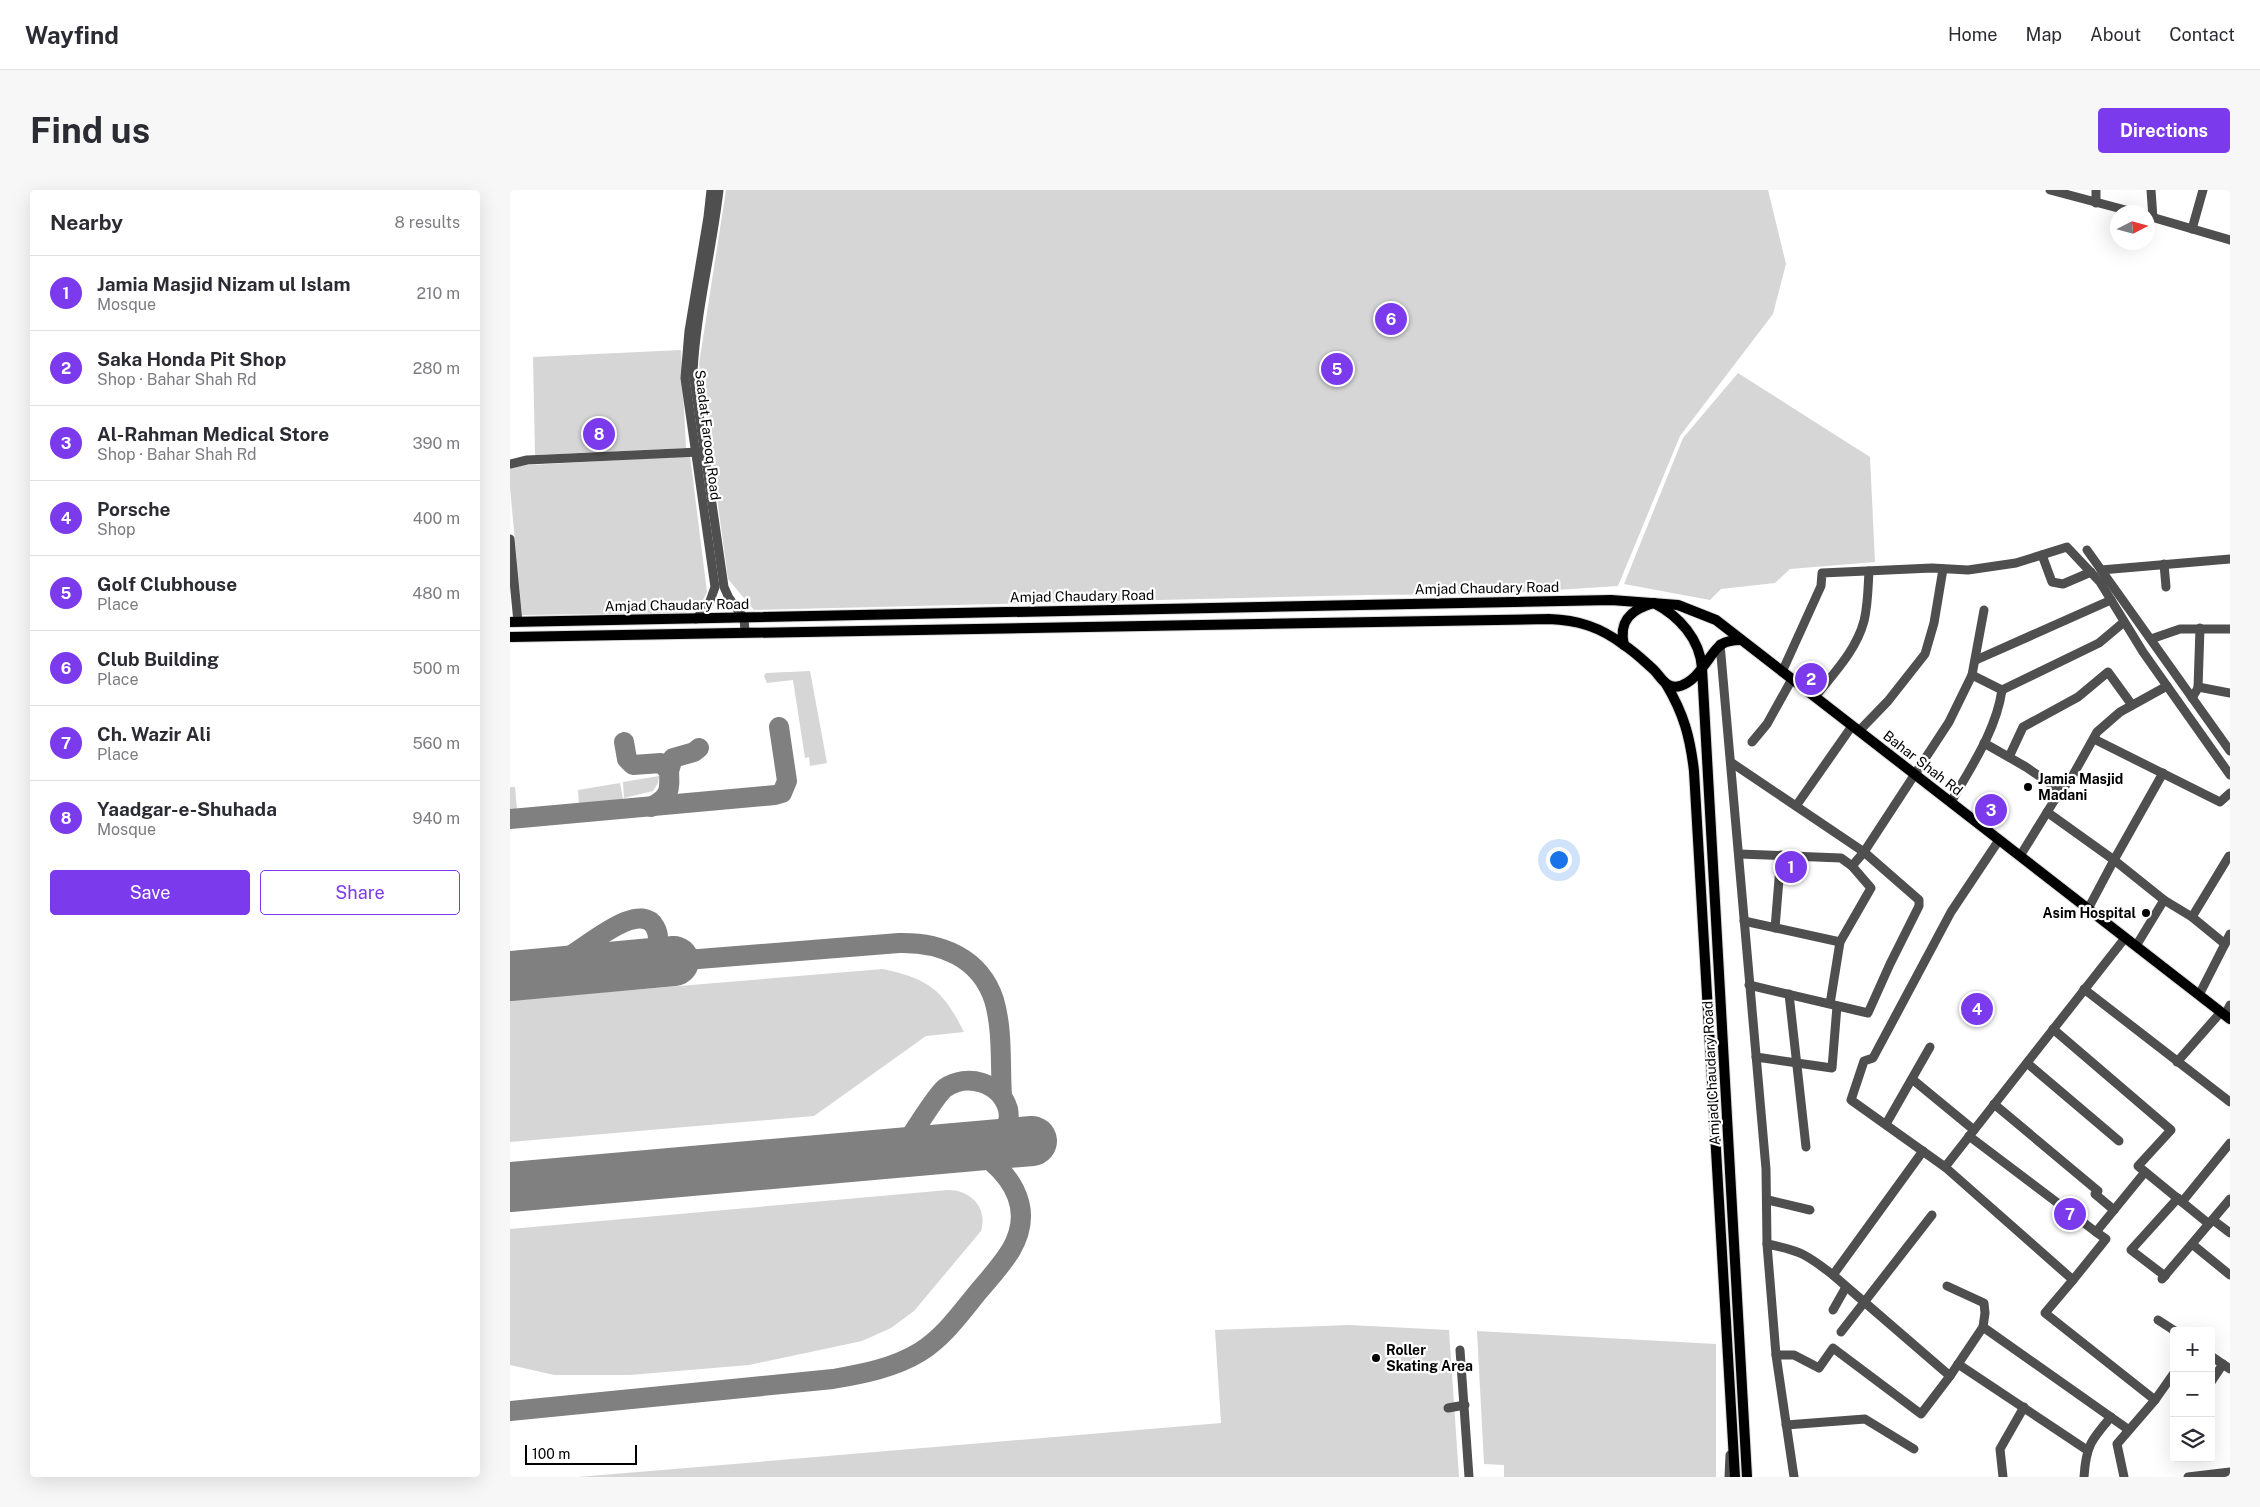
<!DOCTYPE html>
<meta charset="utf-8">
<style>
:root{--surface:#fff;--page:#f7f7f7;--text:#2b2b33;--muted:#7c7c81;--line:#e1e1e2;--accent:#7c3aed}
body{margin:0;font-family:"Public Sans",sans-serif;background:var(--page);color:var(--text)}
.controls{position:absolute;right:15px;bottom:15px;display:grid;overflow:hidden;border-radius:5px;box-shadow:0 5px 20px #0002}
.controls button{width:45px;height:45px;display:grid;place-items:center;padding:0;border:0;border-bottom:1px solid var(--line);background:var(--surface);color:var(--text);font:25px sans-serif}
.compass{position:absolute;left:1600px;top:15px;width:45px;height:45px;border-radius:50%;background:var(--surface);box-shadow:0 5px 20px #0002;rotate:84deg}
.scale{position:absolute;left:15px;bottom:12px;width:112px;box-sizing:border-box;padding-left:5px;border:2px solid #000;border-top:0;font-size:14px;line-height:18px;white-space:nowrap;color:#000;-webkit-text-stroke:4px #fff;paint-order:stroke}
.you{position:absolute;left:1048px;top:669px;width:18px;height:18px;margin:-12px;border:4px solid #fff;border-radius:50%;background:#1a73e8;box-shadow:0 0 0 8px #1a73e833}
.badge{display:grid;place-items:center;width:32px;height:32px;border-radius:50%;background:var(--accent);color:#fff;font-size:16px;font-weight:700}
.pin{position:absolute;translate:-50% -50%;border:2px solid #fff;box-shadow:0 1px 5px #0006}
.list{margin:0;padding:0;list-style:none}
h2{display:flex;justify-content:space-between;align-items:center;height:65px;margin:0;padding:0 20px;font-size:21px}
h2 small{font-size:16px;font-weight:400;color:var(--muted)}
.list li{display:grid;grid-template-columns:32px 1fr auto;gap:15px;align-items:center;box-sizing:border-box;height:75px;padding:0 20px;border-top:1px solid var(--line)}
.list b{display:block;font-size:19px;white-space:nowrap}
.list p{margin:0;font-size:16px;white-space:nowrap;color:var(--muted)}
.list em{font-size:16px;font-style:normal;color:var(--muted)}
.actions{display:flex;gap:10px;padding:15px 20px}
.actions a{flex:1;padding:11px 0;border:1px solid var(--accent);border-radius:5px;text-align:center;font-size:18px;color:var(--accent)}
.actions .main{background:var(--accent);color:#fff}
.icon{flex:none;width:28px;height:28px;fill:none;stroke:currentColor;stroke-width:2;stroke-linecap:round;stroke-linejoin:round}
.map{position:relative;flex:none;width:1720px;height:1287px;overflow:hidden;border-radius:5px}
header{display:flex;align-items:center;gap:30px;box-sizing:border-box;height:70px;padding:0 25px;background:var(--surface);border-bottom:1px solid var(--line)}
header strong{font-size:24px}
nav{display:flex;gap:28px;margin-inline-start:auto;font-size:18px}
.intro{display:flex;align-items:center;justify-content:space-between;box-sizing:border-box;height:120px;padding:0 30px}
h1{margin:0;font-size:35px}
.button{padding:12px 22px;border-radius:5px;background:var(--accent);color:#fff;font-size:18px;font-weight:700}
main{display:flex;gap:30px;padding:0 30px}
aside{flex:1;background:var(--surface);border-radius:5px;box-shadow:0 5px 20px #0002}
.map>svg:first-child{display:block}
.green{fill:#d6d6d6}
.lines{fill:none;stroke-linecap:round;stroke-linejoin:round}
.taxiway{stroke:#808080;stroke-width:20}
.runway{stroke:#808080;stroke-width:50}
.major-casing{stroke:#dbdbdb;stroke-width:12}
.minor{stroke:#4f4f4f;stroke-width:9}
.major{stroke:#000;stroke-width:10}
.poi-dot{fill:#000;stroke:#fff;stroke-width:2}
.labels{text-anchor:middle;stroke-width:4.5;stroke-linejoin:round;paint-order:stroke}
.street-label{font-size:14px;fill:#000;stroke:#fff}
.poi-label{font-size:14px;font-weight:bold;fill:#000;stroke:#fff;text-anchor:start}
</style>
<header>
<strong>Wayfind</strong>
<nav><a>Home</a><a>Map</a><a>About</a><a>Contact</a></nav>
</header>
<div class="intro"><h1>Find us</h1><a class="button">Directions</a></div>
<main>
<aside>
<h2>Nearby<small>8 results</small></h2>
<ul class="list">
<li><span class="badge">1</span><div><b>Jamia Masjid Nizam ul Islam</b><p>Mosque</p></div><em>210 m</em></li>
<li><span class="badge">2</span><div><b>Saka Honda Pit Shop</b><p>Shop · Bahar Shah Rd</p></div><em>280 m</em></li>
<li><span class="badge">3</span><div><b>Al-Rahman Medical Store</b><p>Shop · Bahar Shah Rd</p></div><em>390 m</em></li>
<li><span class="badge">4</span><div><b>Porsche</b><p>Shop</p></div><em>400 m</em></li>
<li><span class="badge">5</span><div><b>Golf Clubhouse</b><p>Place</p></div><em>480 m</em></li>
<li><span class="badge">6</span><div><b>Club Building</b><p>Place</p></div><em>500 m</em></li>
<li><span class="badge">7</span><div><b>Ch. Wazir Ali</b><p>Place</p></div><em>560 m</em></li>
<li><span class="badge">8</span><div><b>Yaadgar-e-Shuhada</b><p>Mosque</p></div><em>940 m</em></li>
</ul>
<div class="actions"><a class="main">Save</a><a>Share</a></div>
</aside>
<div class="map">
<svg width="1720" height="1287" viewBox="0 0 1720 1287">
<rect width="100%" height="100%" fill="#fff"/>
<g class="green">
<polygon points="216,0 1258,0 1276,74 1263,124 1170,246 1108,396 984,404 857,405 244,420 218,389 189,174"/>
<polygon points="171,160 176,258 25,265 23,167"/>
<polygon points="1228,183 1360,267 1365,372 1280,379 1265,393 1211,399 1200,410 1114,394 1173,248"/>
<polygon points="180,266 197,402 190,416 175,423 12,425 0,298 0,278 3,276"/>
<polygon points="300,481 317,573 300,576 299,567 295,568 283,490 257,493 254,486 256,483"/>
<polygon points="149,586 148,593 143,601 114,608 113,592"/>
<polygon points="110,593 113,609 69,615 68,600"/>
<polygon points="0,597 5,597 7,620 0,621"/>
<path d="M 373,779 C 419,789 433,800 454,842 L 416,846 L 304,926 L 0,952 L 0,810 Z"/>
<path d="M 438,1000 C 461,1000 478,1018 471,1041 L 404,1121 L 381,1138 L 352,1151 L 239,1175 L 120,1185 L 44,1185 L 0,1175 L 0,1039 Z"/>
<polygon points="839,1135 939,1140 949,1287 68,1287 711,1233 705,1140"/>
<polygon points="967,1141 1206,1154 1206,1287 994,1287 994,1275 974,1274"/>
</g>
<g class="lines">
<g class="taxiway">
<path d="M 114,552 L 117,569 L 123,575 L 151,573 L 159,581 C 160,601 160,607 141,617"/>
<polyline points="159,581 163,568 184,562 189,558"/>
<polyline points="0,629 265,605 272,603 277,591 269,537"/>
<path d="M 164,771 L 389,753 C 430,752 470,767 484,810 C 493,840 490,876 492,906"/>
<path d="M 5,786 C 21,781 38,777 53,770 C 73,761 129,708 145,737 C 152,749 146,763 140,774 C 114,782 92,783 65,780"/>
<path d="M 380,963 L 390,960 L 397,952 C 404,941 427,904 435,898 C 457,883 490,892 498,919 C 499,924 499,930 497,934 C 489,946 473,951 461,956"/>
<path d="M 0,1221 L 323,1189 C 352,1184 384,1178 410,1162 C 434,1147 450,1124 468,1102 C 479,1089 492,1075 501,1060 C 527,1015 498,980 461,956"/>
</g>
<g class="runway">
<polyline points="0,786 164,771"/>
<polyline points="0,997 522,951"/>
</g>
<defs>
<g id="major">
<path d="M 1144,413 C 1169,426 1190,449 1192,478 C 1186,487 1170,503 1157,494 C 1152,491 1148,484 1144,480 C 1134,471 1125,462 1114,455 C 1108,430 1122,419 1144,413 Z"/>
<polyline points="0,432 1101,410 1168,415 1206,430 1720,829"/>
<path d="M 0,447 L 1039,429 C 1068,430 1090,437 1114,455"/>
<path d="M 1230,450 C 1207,450 1206,461 1192,478 L 1237,1287"/>
<path d="M 1156,494 C 1174,524 1180,547 1184,581 L 1225,1287"/>
</g>
</defs>
<use href="#major" class="major-casing"/>
<g class="minor">
<path d="M 209,0 C 202,61 186,121 183,182 L 214,397 L 219,408 L 234,428 L 235,442"/>
<polyline points="1540,0 1623,22"/>
<polyline points="1586,0 1586,13"/>
<polyline points="1641,0 1643,28"/>
<polyline points="1638,26 1720,50"/>
<polyline points="1682,39 1693,0"/>
<polyline points="0,274 17,270 189,262"/>
<polyline points="0,349 8,432"/>
<polyline points="1577,360 1720,561"/>
<polyline points="1532,365 1542,392 1553,394 1581,382"/>
<polyline points="1654,374 1656,397"/>
<polyline points="1591,380 1720,369"/>
<polyline points="186,429 199,414 205,397 175,188 179,141 198,27 201,0"/>
<polyline points="1641,449 1670,439 1720,439"/>
<polyline points="1210,454 1256,979 1257,1054 1266,1165 1284,1287"/>
<polyline points="1466,470 1601,410"/>
<polyline points="1272,482 1311,396 1312,383 1422,378 1458,380 1506,373 1557,357 1590,392 1633,462 1720,585"/>
<polyline points="1462,485 1492,500 1589,453 1614,432"/>
<polyline points="1688,497 1720,503"/>
<path d="M 1305,507 C 1323,484 1346,461 1354,431 C 1358,415 1358,397 1359,381"/>
<polyline points="1682,508 1688,498 1690,438"/>
<polyline points="1349,541 1378,511 1415,464 1424,433 1433,379"/>
<polyline points="1584,549 1710,612 1720,603"/>
<polyline points="1242,552 1257,534 1282,489"/>
<polyline points="1474,553 1516,577 1551,601"/>
<polyline points="1499,567 1513,537 1568,507 1598,482 1622,515"/>
<polyline points="1222,573 1354,662 1439,532 1462,485 1474,420"/>
<path d="M 1441,612 C 1461,577 1486,541 1492,500"/>
<polyline points="1286,616 1342,536"/>
<polyline points="1537,622 1604,670 1653,583"/>
<polyline points="1489,650 1441,722 1363,868 1354,871 1341,910 1435,977 1615,748"/>
<polyline points="1229,664 1331,668 1342,676"/>
<polyline points="1510,666 1544,611 1563,585 1587,542 1610,522 1657,496"/>
<polyline points="1654,710 1682,727 1715,754"/>
<polyline points="1578,719 1604,670 1654,710 1626,756"/>
<polyline points="1682,727 1719,666 1720,667"/>
<polyline points="1234,731 1330,752"/>
<polyline points="1265,738 1271,665"/>
<polyline points="1239,795 1358,823 1380,774 1409,716 1409,710 1354,662 1342,676 1361,698 1330,752 1320,814"/>
<polyline points="1574,799 1720,912"/>
<polyline points="1279,804 1296,957"/>
<polyline points="1689,805 1720,744"/>
<polyline points="1715,825 1720,815"/>
<polyline points="1543,839 1661,940 1628,976 1672,1012"/>
<polyline points="1246,867 1322,878 1327,816"/>
<polyline points="1667,872 1711,822"/>
<polyline points="1517,873 1609,951"/>
<polyline points="1402,889 1464,940"/>
<polyline points="1484,914 1588,1001 1585,1004 1604,1020"/>
<polyline points="1376,934 1420,857"/>
<polyline points="1459,946 1586,1042 1635,982"/>
<polyline points="1435,977 1563,1090 1596,1049 1586,1042"/>
<polyline points="1258,1010 1300,1020"/>
<polyline points="1703,1030 1720,1043"/>
<polyline points="1699,1034 1672,1012 1720,953"/>
<path d="M 1257,1054 C 1291,1061 1296,1064 1323,1085 L 1413,961"/>
<polyline points="1682,1054 1720,1085"/>
<polyline points="1655,1086 1621,1060 1668,1008"/>
<polyline points="1652,1089 1720,1009"/>
<polyline points="1563,1090 1535,1123 1645,1210"/>
<polyline points="1437,1096 1474,1113 1475,1123 1473,1137"/>
<polyline points="1323,1120 1336,1097"/>
<polyline points="1648,1130 1665,1141"/>
<polyline points="1331,1142 1422,1025"/>
<polyline points="950,1160 959,1287"/>
<polyline points="1266,1165 1284,1165 1309,1178 1323,1158 1411,1224 1440,1186 1323,1085"/>
<polyline points="1701,1166 1720,1179"/>
<polyline points="1448,1174 1577,1260"/>
<polyline points="1440,1186 1473,1137 1619,1240"/>
<polyline points="1701,1192 1713,1174"/>
<polyline points="938,1218 955,1215"/>
<polyline points="1276,1235 1355,1229 1404,1259"/>
<polyline points="1219,1287 1220,1265"/>
<polyline points="1493,1287 1490,1259 1514,1217"/>
<path d="M 1574,1287 C 1576,1256 1581,1250 1601,1227"/>
<polyline points="1614,1287 1607,1254 1645,1210 1664,1183"/>
<polyline points="1678,1287 1720,1282"/>
</g>
<use href="#major" class="major"/>
</g>
<g class="poi-dot">
<circle cx="1518" cy="597" r="5"/>
<circle cx="1636" cy="723" r="5"/>
<circle cx="866" cy="1168" r="5"/>
</g>
<g class="labels">
<g class="street-label">
<text transform="translate(198 245) rotate(83)" y="5">Saadat Farooq Road</text>
<text transform="translate(977 398) rotate(-1)" y="5">Amjad Chaudary Road</text>
<text transform="translate(572 406) rotate(-1)" y="5">Amjad Chaudary Road</text>
<text transform="translate(167 415) rotate(-1)" y="5">Amjad Chaudary Road</text>
<text transform="translate(1413 573) rotate(38)" y="5">Bahar Shah Rd</text>
<text transform="translate(1201 883) rotate(-93)" y="5">Amjad Chaudary Road</text>
</g>
<g class="poi-label">
<text x="1528" y="594">Jamia Masjid<tspan x="1528" dy="16">Madani</tspan></text>
<text x="1626" y="728" text-anchor="end">Asim Hospital</text>
<text x="876" y="1165">Roller<tspan x="876" dy="16">Skating Area</tspan></text>
</g>
</g>
</svg>
<div class="controls">
<button>+</button>
<button>−</button>
<button><svg class="icon" aria-label="layers" viewBox="0 0 24 24"><path d="M12 4l9 5-9 5-9-5zM3 14l9 5 9-5"/></svg></button>
</div>
<svg class="compass" viewBox="-18 -18 36 36"><path d="M0-13l5 13h-10z" fill="#e53935"/><path d="M0 13l5-13h-10z" fill="#7c7c81"/></svg>
<div class="scale">100 m</div>
<div class="you"></div>
<div class="pin badge" style="left:1281px;top:677px">1</div>
<div class="pin badge" style="left:1301px;top:489px">2</div>
<div class="pin badge" style="left:1481px;top:620px">3</div>
<div class="pin badge" style="left:1467px;top:819px">4</div>
<div class="pin badge" style="left:827px;top:179px">5</div>
<div class="pin badge" style="left:881px;top:129px">6</div>
<div class="pin badge" style="left:1560px;top:1024px">7</div>
<div class="pin badge" style="left:89px;top:244px">8</div>
</div>
</main>
